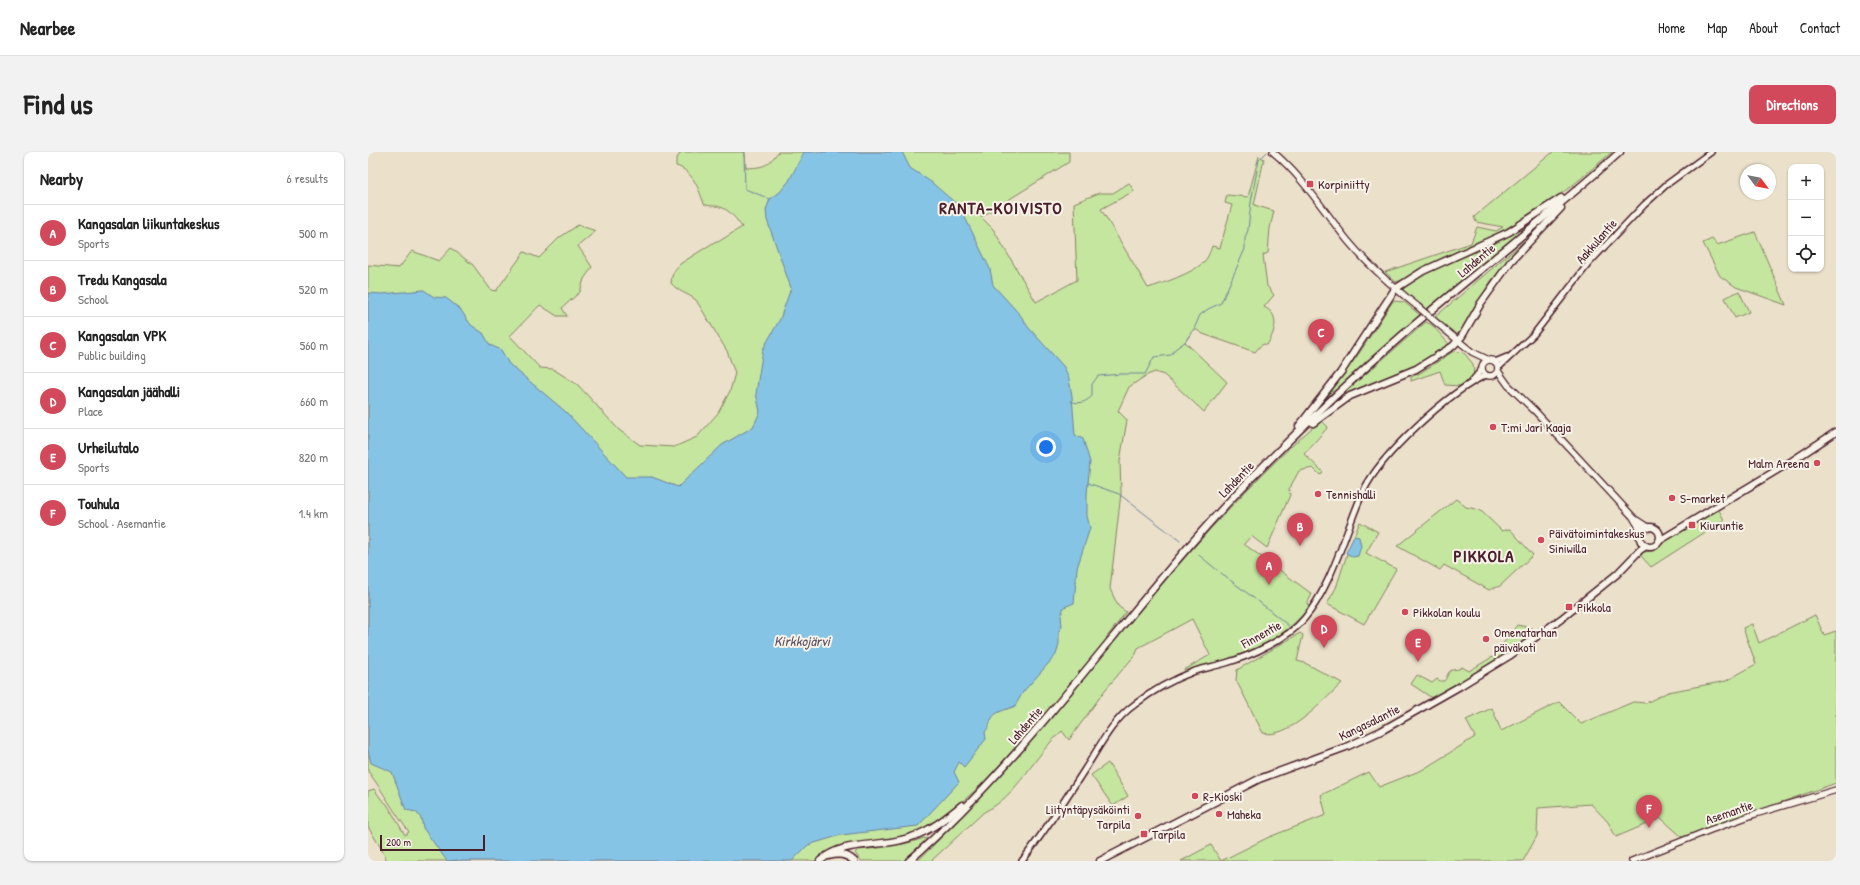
<!DOCTYPE html>
<meta charset="utf-8">
<style>
:root{--surface:#fff;--page:#f2f2f2;--text:#222;--muted:#767676;--line:#e0e0e0;--accent:#d1495b}
body{margin:0;font-family:"Patrick Hand",sans-serif;background:var(--page);color:var(--text)}
.controls{position:absolute;right:12px;top:12px;display:grid;overflow:hidden;border-radius:8px;box-shadow:0 1px 3px #0004}
.controls button{width:36px;height:36px;display:grid;place-items:center;padding:0;border:0;border-bottom:1px solid var(--line);background:var(--surface);color:var(--text);font:20px sans-serif}
.compass{position:absolute;left:1372px;top:12px;width:36px;height:36px;border-radius:50%;background:var(--surface);box-shadow:0 1px 3px #0004;rotate:122deg}
.scale{position:absolute;left:12px;bottom:10px;width:105px;box-sizing:border-box;padding-left:4px;border:2px solid #4a1f2b;border-top:0;font-size:11px;line-height:14px;white-space:nowrap;color:#4a1f2b;-webkit-text-stroke:3px #f7f3e8;paint-order:stroke}
.you{position:absolute;left:678px;top:295px;width:14px;height:14px;margin:-10px;border:3px solid #fff;border-radius:50%;background:#1a73e8;box-shadow:0 0 0 6px #1a73e833}
.badge{display:grid;place-items:center;width:26px;height:26px;border-radius:50%;background:var(--accent);color:#fff;font-size:13px;font-weight:700}
.pin{position:absolute;translate:-50% -33px;filter:drop-shadow(0 1px 2px #0008)}
.pin::after{content:'';position:absolute;top:21px;width:14px;height:12px;background:inherit;clip-path:polygon(0 0,100% 0,50% 100%)}
.list{margin:0;padding:0;list-style:none}
h2{display:flex;justify-content:space-between;align-items:center;height:52px;margin:0;padding:0 16px;font-size:17px}
h2 small{font-size:13px;font-weight:400;color:var(--muted)}
.list li{display:grid;grid-template-columns:26px 1fr auto;gap:12px;align-items:center;box-sizing:border-box;height:56px;padding:0 16px;border-top:1px solid var(--line)}
.list b{display:block;font-size:15px;white-space:nowrap}
.list p{margin:0;font-size:13px;white-space:nowrap;color:var(--muted)}
.list em{font-size:13px;font-style:normal;color:var(--muted)}
.icon{flex:none;width:22px;height:22px;fill:none;stroke:currentColor;stroke-width:2;stroke-linecap:round;stroke-linejoin:round}
.map{position:relative;flex:none;width:1468px;height:709px;overflow:hidden;border-radius:8px}
header{display:flex;align-items:center;gap:24px;box-sizing:border-box;height:56px;padding:0 20px;background:var(--surface);border-bottom:1px solid var(--line)}
header strong{font-size:19px}
nav{display:flex;gap:22px;margin-inline-start:auto;font-size:14px}
.intro{display:flex;align-items:center;justify-content:space-between;box-sizing:border-box;height:96px;padding:0 24px}
h1{margin:0;font-size:28px}
.button{padding:10px 18px;border-radius:8px;background:var(--accent);color:#fff;font-size:14px;font-weight:700}
main{display:flex;gap:24px;padding:0 24px}
aside{flex:1;background:var(--surface);border-radius:8px;box-shadow:0 1px 3px #0004}
.map>svg:first-child{display:block}
.green{fill:#c4e69f;stroke:#878265}
.water{fill:#86c4e6;stroke:#6e829b}
.lines{fill:none;stroke-linecap:round;stroke-linejoin:round}
.stream{stroke:#6e829b;stroke-width:1}
.tertiary-casing{stroke:#4a1f2b;stroke-width:8}
.secondary-casing{stroke:#4a1f2b;stroke-width:8}
.primary-casing{stroke:#4a1f2b;stroke-width:9}
.trunk-casing{stroke:#4a1f2b;stroke-width:9}
.tertiary{stroke:#f7f3e8;stroke-width:5}
.secondary{stroke:#f7f3e8;stroke-width:5.5}
.primary{stroke:#f7f3e8;stroke-width:6}
.trunk{stroke:#f7f3e8;stroke-width:6}
.secondary-bridge-casing{stroke:#4a1f2b;stroke-width:8;stroke-linecap:butt}
.secondary-bridge{stroke:#f7f3e8;stroke-width:5.5}
.poi-dot{fill:#d1495b;stroke:#f7f3e8;stroke-width:1.5}
.labels{text-anchor:middle;stroke-width:4;stroke-linejoin:round;paint-order:stroke}
.poi-label{font-size:13px;fill:#4a1f2b;stroke:#f7f3e8;text-anchor:start}
.street-label{font-size:13px;fill:#4a1f2b;stroke:#f7f3e8}
.water-label{font-size:14px;font-style:italic;fill:#5c5163;stroke:#f7f3e8}
.district-label{font-size:17px;font-weight:bold;letter-spacing:1px;fill:#4a1f2b;stroke:#f7f3e8}
</style>
<header>
<strong>Nearbee</strong>
<nav><a>Home</a><a>Map</a><a>About</a><a>Contact</a></nav>
</header>
<div class="intro"><h1>Find us</h1><a class="button">Directions</a></div>
<main>
<aside>
<h2>Nearby<small>6 results</small></h2>
<ul class="list">
<li><span class="badge">A</span><div><b>Kangasalan liikuntakeskus</b><p>Sports</p></div><em>500 m</em></li>
<li><span class="badge">B</span><div><b>Tredu Kangasala</b><p>School</p></div><em>520 m</em></li>
<li><span class="badge">C</span><div><b>Kangasalan VPK</b><p>Public building</p></div><em>560 m</em></li>
<li><span class="badge">D</span><div><b>Kangasalan jäähalli</b><p>Place</p></div><em>660 m</em></li>
<li><span class="badge">E</span><div><b>Urheilutalo</b><p>Sports</p></div><em>820 m</em></li>
<li><span class="badge">F</span><div><b>Touhula</b><p>School · Asemantie</p></div><em>1.4 km</em></li>
</ul>
</aside>
<div class="map">
<svg width="1468" height="709" viewBox="0 0 1468 709">
<rect width="100%" height="100%" fill="#ebe0ca"/>
<filter id="ink" filterUnits="userSpaceOnUse"><feTurbulence type="fractalNoise" baseFrequency=".025" numOctaves="2"/><feDisplacementMap in="SourceGraphic" scale="8" xChannelSelector="R" yChannelSelector="G"/><feConvolveMatrix kernelMatrix="1 2 1 2 8 2 1 2 1" color-interpolation-filters="sRGB"/></filter>
<g filter="url(#ink)">
<g class="green">
<path d="M 313,0 L 377,0 L 378,16 C 396,15 399,15 410,0 L 701,0 L 701,10 L 613,65 L 625,77 L 668,150 L 709,128 L 706,51 L 731,41 L 745,41 L 761,31 L 766,39 L 733,57 L 780,136 C 796,131 822,122 835,111 C 840,106 842,100 844,94 L 852,96 L 864,53 L 857,51 L 859,43 L 880,45 L 891,4 L 896,7 L 886,53 L 906,59 L 902,76 L 900,101 L 895,103 L 899,134 L 906,143 L 896,155 C 913,163 907,180 899,193 L 896,192 L 892,194 L 887,200 L 835,182 L 829,178 L 825,178 L 817,190 L 859,230 L 836,260 L 796,223 L 787,220 L 779,223 L 761,235 L 750,259 L 759,268 L 752,309 L 753,341 L 742,437 L 750,454 L 758,460 L 738,486 L 739,487 L 676,564 L 615,631 L 601,644 L 572,667 L 553,679 L 534,685 L 516,689 L 481,693 L 462,698 L 447,709 L 424,709 L 427,706 L 423,709 L 19,709 L 13,696 L 0,675 L 0,639 L 6,637 L 14,648 L 19,652 L 37,683 L 41,680 C 26,661 15,639 0,619 L 0,113 L 31,116 L 44,99 L 71,109 L 83,96 L 105,113 L 123,138 L 128,139 L 156,100 L 171,106 L 191,86 L 210,73 L 228,79 L 210,94 L 224,115 L 216,127 L 212,140 L 194,156 L 199,164 L 189,164 L 172,153 L 142,184 L 172,216 L 185,217 L 210,233 L 251,278 L 272,293 L 306,295 L 329,285 L 350,261 L 362,239 L 367,221 L 359,199 L 328,148 C 319,141 310,140 303,131 C 304,120 306,119 312,112 L 348,89 L 350,90 L 374,75 C 369,68 361,57 352,55 C 346,53 342,55 336,52 C 331,37 324,18 308,14 L 308,8 Z"/>
<polygon points="1185,0 1244,0 1205,33 1166,61 1119,87 1071,108 1037,127 1028,130 1017,120 1103,91 1109,75 1128,79 1135,75 1108,70 1106,65"/>
<path d="M 1162,72 L 1059,157 L 1036,140 L 1035,137 C 1059,116 1092,107 1121,94 C 1135,88 1149,80 1162,72 Z"/>
<polygon points="1387,80 1418,153 1368,135 1352,124 1335,91 1344,87 1349,93"/>
<polygon points="1155,90 1123,129 1091,181 1088,182 1085,181 1067,165"/>
<polygon points="1371,139 1381,160 1367,166 1357,146"/>
<polygon points="1025,149 1036,150 1052,163 963,244 959,245 992,200"/>
<polygon points="1058,170 1064,173 1081,192 1046,214 984,239 962,253"/>
<polygon points="1086,199 1096,201 1105,212 1106,223 1092,234 1077,233 1072,219 1043,229 1043,225 1052,221"/>
<path d="M 953,268 L 960,275 L 936,302 L 955,320 L 952,323 L 945,316 L 931,319 L 921,337 L 922,343 L 899,396 L 883,384 L 876,392 L 944,442 L 939,452 L 942,454 C 908,498 866,503 817,521 L 816,518 L 842,503 L 824,467 L 770,496 L 768,502 L 737,538 L 701,588 L 694,579 C 666,603 650,644 616,660 L 563,709 L 550,709 C 593,665 637,621 677,574 C 764,470 847,359 953,268 Z"/>
<polygon points="1088,347 1098,355 1112,358 1134,379 1142,377 1165,403 1132,434 1121,438 1076,413 1072,418 1029,394"/>
<polygon points="1351,358 1356,368 1283,415 1273,404 1275,400 1285,399 1300,386"/>
<polygon points="992,370 1010,380 998,401 1028,417 996,472 959,452 968,436 981,396"/>
<polygon points="1447,463 1456,483 1468,479 1468,631 1314,685 1293,666 1248,685 1240,670 1223,652 1170,656 1169,684 1155,709 813,709 843,693 853,709 901,685 958,663 953,643 1001,620 1011,635 1054,618 1107,585 1098,568 1124,556 1133,579 1191,550 1213,572 1265,550 1278,551 1300,540 1358,529 1388,512 1375,476 1384,472 1391,491"/>
<path d="M 1149,473 L 1164,476 L 1169,481 L 1140,504 L 1064,546 L 1043,532 L 1049,523 L 1064,531 L 1069,527 L 1072,529 L 1076,529 C 1079,526 1079,523 1081,520 C 1085,516 1090,519 1094,515 L 1101,519 L 1126,504 Z"/>
<path d="M 932,481 L 935,483 L 929,509 L 937,511 L 974,531 C 957,547 920,588 895,581 L 868,528 L 869,518 Z"/>
<polygon points="740,611 760,644 745,654 723,623"/>
<path d="M 556,686 L 559,687 L 535,709 L 493,709 L 487,701 L 490,698 C 513,696 534,694 556,686 Z"/>
</g>
<g class="water">
<path d="M 436,0 L 534,0 L 542,16 L 563,30 L 592,55 L 622,117 L 625,133 L 653,164 L 660,175 L 696,215 L 701,227 L 704,244 L 707,283 L 715,287 L 722,310 L 719,342 L 719,364 L 722,376 L 709,416 L 706,451 L 696,455 L 693,464 L 694,475 L 691,478 L 691,492 L 688,503 L 655,540 L 647,554 C 639,558 626,559 623,568 C 621,574 621,575 617,580 L 618,587 L 596,615 L 591,610 L 586,620 L 591,630 L 550,674 L 473,683 L 440,693 L 424,709 L 91,709 L 89,708 L 79,709 L 55,676 L 53,666 L 48,660 L 38,658 L 24,620 L 3,611 L 0,598 L 0,141 L 14,142 L 56,138 L 66,145 L 78,146 L 92,157 L 103,173 L 115,181 L 122,193 L 133,198 L 141,212 L 198,260 L 258,325 L 284,325 L 310,335 L 354,293 L 385,275 L 392,260 L 388,241 L 395,197 L 412,167 L 423,136 L 399,68 L 398,58 L 402,47 L 412,40 L 421,29 Z"/>
<polygon points="986,384 991,385 993,394 990,404 985,405 978,401"/>
</g>
<g class="lines">
<g class="stream">
<polyline points="376,0 377,37 402,47"/>
<path d="M 703,249 C 711,253 718,250 724,244 L 724,232 L 730,224 L 753,222 L 777,222 L 786,205 L 803,203 L 807,197 L 817,190 L 826,177 L 832,163 L 840,157 L 853,151 L 877,97 L 877,86 L 880,78 L 883,50 L 891,8 L 899,0"/>
<polyline points="720,331 751,342 812,389"/>
<polyline points="831,403 849,418"/>
<polyline points="853,421 860,426"/>
<polyline points="862,428 887,447"/>
<polyline points="890,449 921,474"/>
</g>
<defs>
<g id="tertiary">
<polyline points="1127,210 1139,205"/>
<polyline points="1130,216 1166,182 1221,111 1276,53 1298,33 1343,0"/>
<polyline points="1104,229 1114,217"/>
<path d="M 654,709 C 677,679 697,648 717,617 C 732,594 744,569 766,553 C 784,539 806,527 827,519 C 837,516 848,514 858,511 C 882,504 920,487 936,467 C 964,434 977,380 995,340 C 1012,303 1081,240 1118,223"/>
</g>
<g id="secondary">
<path d="M 905,0 C 935,25 955,58 980,89 C 1000,113 1024,134 1049,154"/>
<polyline points="1070,172 1104,200 1121,208"/>
<circle cx="1122" cy="216" r="8"/>
<polyline points="1130,219 1140,233 1167,259 1265,365 1274,380"/>
<polyline points="1267,367 1281,376"/>
<polyline points="1264,709 1342,678 1387,662 1468,638"/>
</g>
<g id="primary">
<circle cx="1282" cy="385" r="10"/>
<polyline points="1291,389 1424,309 1468,280"/>
<polyline points="732,709 891,627 978,595 1013,579 1092,534 1141,504 1193,467 1249,422 1272,398 1278,394"/>
</g>
<g id="trunk">
<polyline points="945,271 982,244 1048,217 1085,194 1094,184 1113,151 1143,109 1193,56"/>
<polyline points="931,274 973,220 1027,137 1055,119 1141,80 1193,46"/>
<path d="M 461,704 C 471,701 478,702 486,709"/>
<path d="M 452,709 C 474,689 506,695 533,688 C 557,683 576,668 594,653"/>
<path d="M 541,709 C 664,601 755,462 867,343 C 922,286 979,231 1039,179 C 1109,119 1183,62 1252,0"/>
</g>
</defs>
<use href="#tertiary" class="tertiary-casing"/>
<use href="#secondary" class="secondary-casing"/>
<use href="#primary" class="primary-casing"/>
<use href="#trunk" class="trunk-casing"/>
<use href="#tertiary" class="tertiary"/>
<use href="#secondary" class="secondary"/>
<use href="#primary" class="primary"/>
<use href="#trunk" class="trunk"/>
<defs>
<polyline id="secondary-bridge" points="1049,154 1070,172"/>
</defs>
<use href="#secondary-bridge" class="secondary-bridge-casing"/>
<use href="#secondary-bridge" class="secondary-bridge"/>
</g>
</g>
<g class="poi-dot">
<rect x="938" y="28" width="8" height="8" rx="2"/>
<circle cx="1125" cy="275" r="4"/>
<circle cx="1449" cy="311" r="4"/>
<circle cx="950" cy="342" r="4"/>
<circle cx="1304" cy="346" r="4"/>
<rect x="1320" y="369" width="8" height="8" rx="2"/>
<circle cx="1173" cy="388" r="4"/>
<rect x="1197" y="451" width="8" height="8" rx="2"/>
<circle cx="1037" cy="460" r="4"/>
<circle cx="1118" cy="487" r="4"/>
<circle cx="827" cy="644" r="4"/>
<circle cx="851" cy="662" r="4"/>
<circle cx="770" cy="664" r="4"/>
<rect x="772" y="678" width="8" height="8" rx="2"/>
</g>
<g class="labels">
<g class="poi-label">
<text x="950" y="37">Korpiniitty</text>
<text x="1133" y="280">T:mi Jari Kaaja</text>
<text x="1441" y="316" text-anchor="end">Malm Areena</text>
<text x="958" y="347">Tennishalli</text>
<text x="1312" y="351">S-market</text>
<text x="1332" y="378">Kiuruntie</text>
<text x="1181" y="386">Päivätoimintakeskus<tspan x="1181" dy="15">Siniwilla</tspan></text>
<text x="1209" y="460">Pikkola</text>
<text x="1045" y="465">Pikkolan koulu</text>
<text x="1126" y="485">Omenatarhan<tspan x="1126" dy="15">päiväkoti</tspan></text>
<text x="835" y="649">R-Kioski</text>
<text x="762" y="662" text-anchor="end">Liityntäpysäköinti<tspan x="762" dy="15">Tarpila</tspan></text>
<text x="859" y="667">Maheka</text>
<text x="784" y="687">Tarpila</text>
</g>
<g class="street-label">
<text transform="translate(1228 89) rotate(-49)" y="5">Aakkulantie</text>
<text transform="translate(1108 108) rotate(-40)" y="5">Lahdentie</text>
<text transform="translate(868 327) rotate(-46)" y="5">Lahdentie</text>
<text transform="translate(893 482) rotate(-29)" y="5">Finnentie</text>
<text transform="translate(1001 570) rotate(-26)" y="5">Kangasalantie</text>
<text transform="translate(657 573) rotate(-49)" y="5">Lahdentie</text>
<text transform="translate(1361 660) rotate(-19)" y="5">Asemantie</text>
</g>
<g class="water-label">
<text x="434" y="494">Kirkkojärvi</text>
</g>
<g class="district-label">
<text x="633" y="62">RANTA-KOIVISTO</text>
<text x="1116" y="410">PIKKOLA</text>
</g>
</g>
</svg>
<div class="controls">
<button>+</button>
<button>−</button>
<button><svg class="icon" aria-label="locate" viewBox="0 0 24 24"><circle cx="12" cy="12" r="6"/><path d="M12 2v4M12 18v4M2 12h4M18 12h4"/></svg></button>
</div>
<svg class="compass" viewBox="-18 -18 36 36"><path d="M0-13l5 13h-10z" fill="#e53935"/><path d="M0 13l5-13h-10z" fill="#767676"/></svg>
<div class="scale">200 m</div>
<div class="you"></div>
<div class="pin badge" style="left:901px;top:433px">A</div>
<div class="pin badge" style="left:932px;top:394px">B</div>
<div class="pin badge" style="left:953px;top:200px">C</div>
<div class="pin badge" style="left:956px;top:496px">D</div>
<div class="pin badge" style="left:1050px;top:510px">E</div>
<div class="pin badge" style="left:1281px;top:676px">F</div>
</div>
</main>
